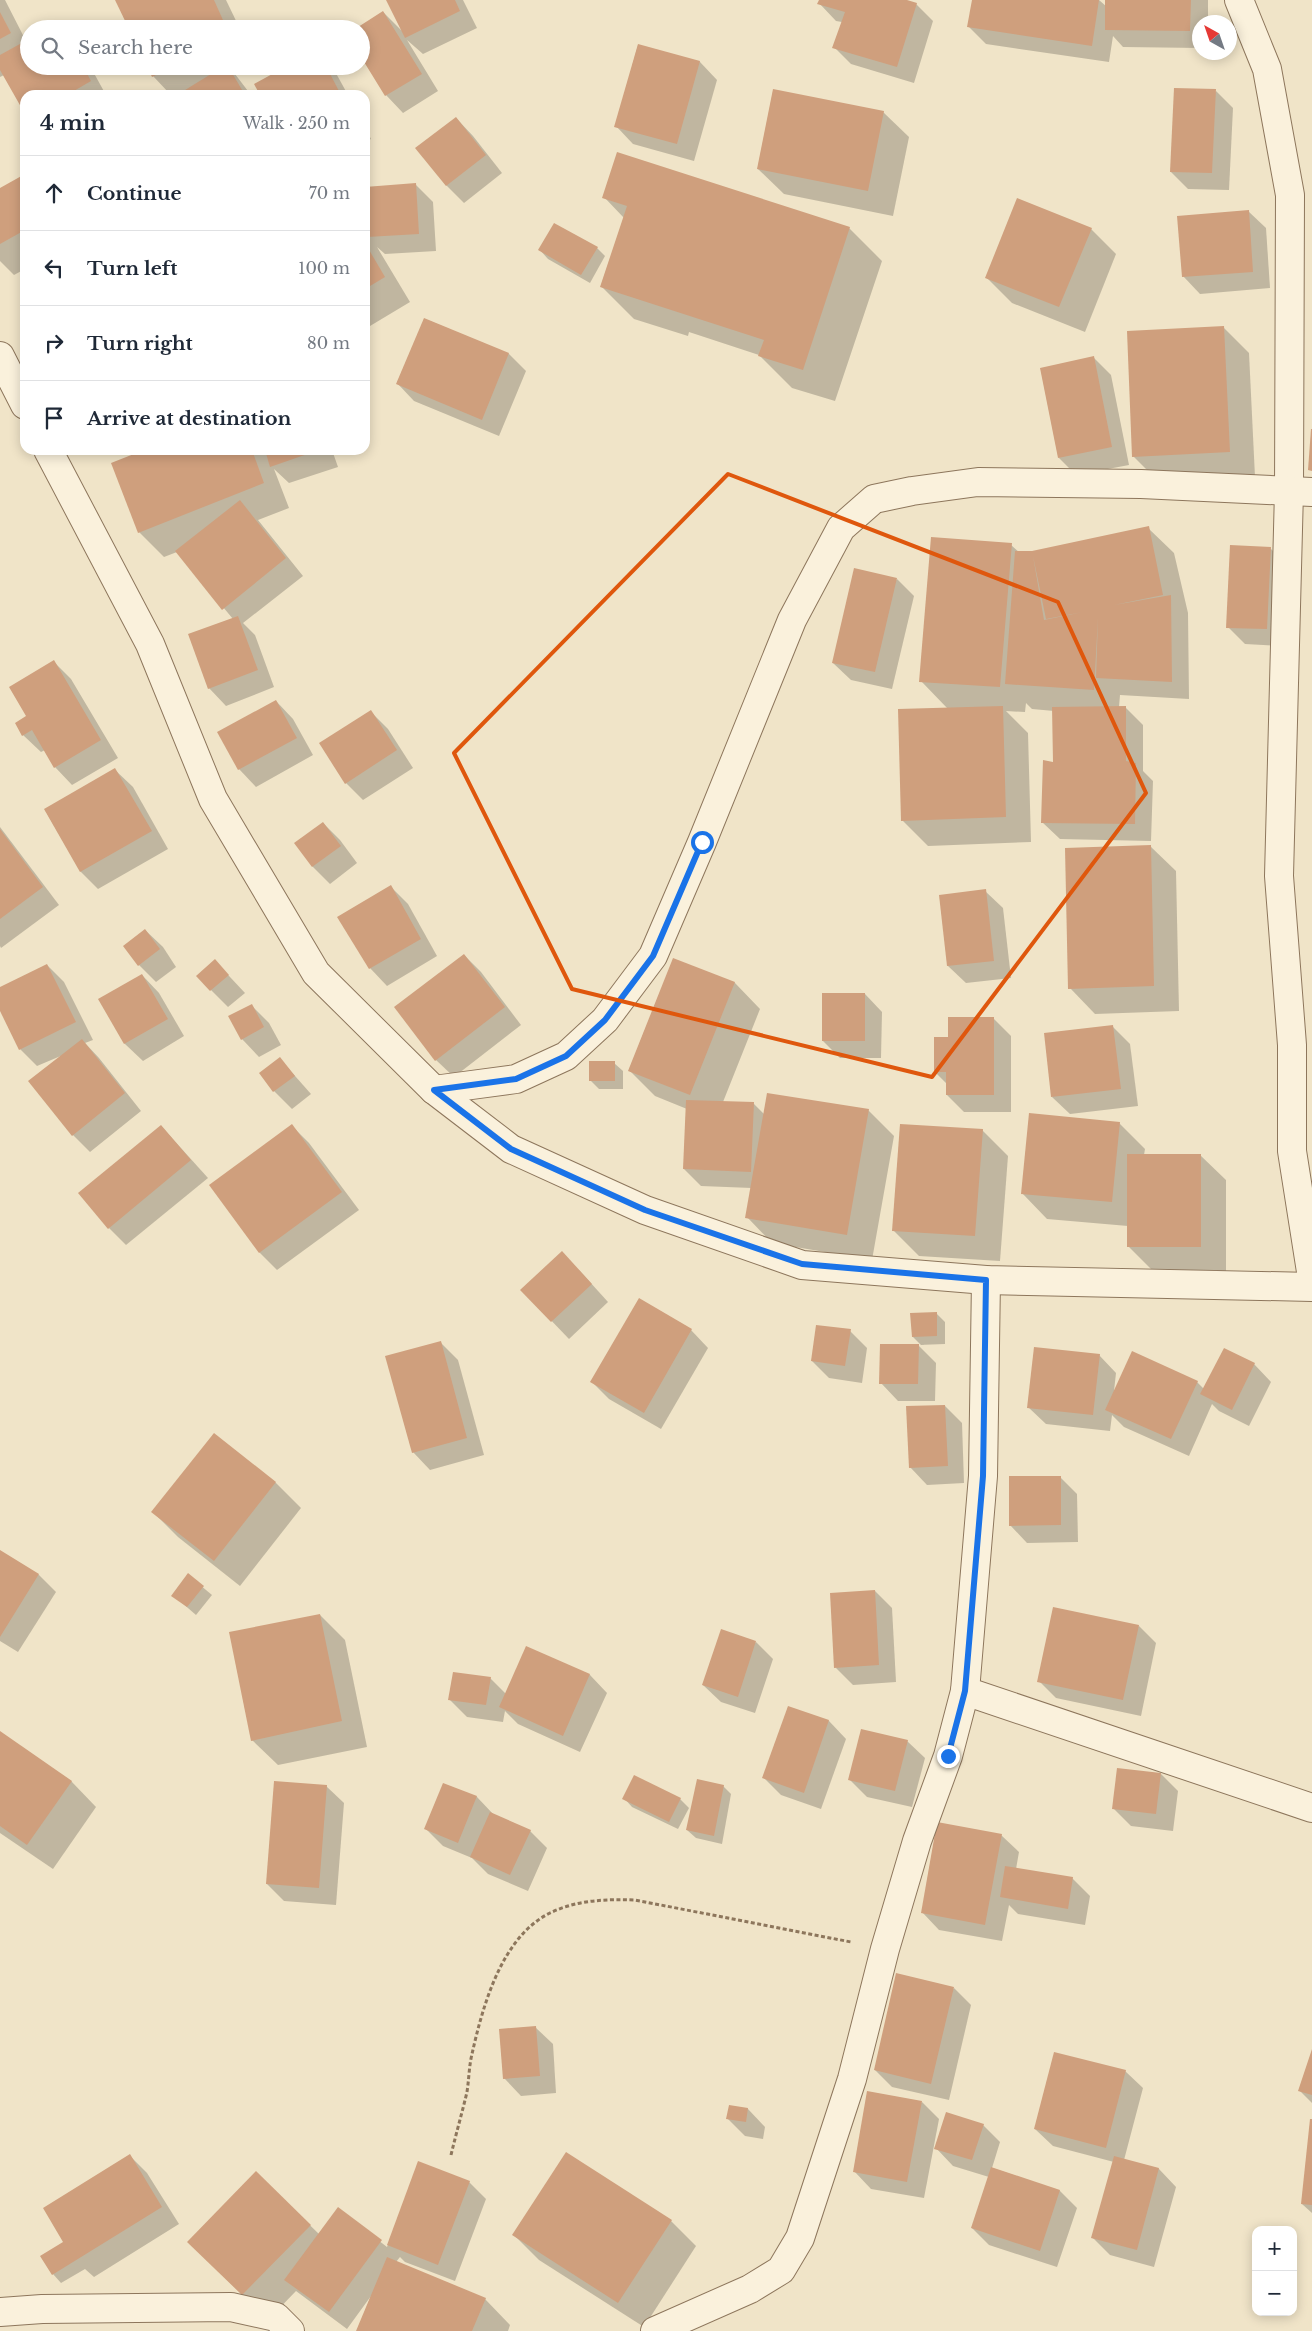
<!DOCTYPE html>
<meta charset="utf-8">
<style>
:root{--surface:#fff;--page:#f2f2f3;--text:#1f2937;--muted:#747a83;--line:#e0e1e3}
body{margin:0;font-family:"Libre Baskerville",serif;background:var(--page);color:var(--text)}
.controls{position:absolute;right:15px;bottom:15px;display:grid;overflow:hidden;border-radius:10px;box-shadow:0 2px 12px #0003}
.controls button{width:45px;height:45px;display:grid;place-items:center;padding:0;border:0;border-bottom:1px solid var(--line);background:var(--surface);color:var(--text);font:25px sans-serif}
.compass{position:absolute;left:1192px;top:15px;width:45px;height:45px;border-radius:50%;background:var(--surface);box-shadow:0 2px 12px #0003;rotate:320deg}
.stop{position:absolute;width:15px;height:15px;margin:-11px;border:4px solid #1a73e8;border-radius:50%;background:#fff}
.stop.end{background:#1a73e8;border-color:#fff;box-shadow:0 1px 5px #0008}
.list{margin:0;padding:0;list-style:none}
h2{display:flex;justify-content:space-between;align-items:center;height:65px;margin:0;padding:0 20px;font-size:21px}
h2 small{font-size:16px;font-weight:400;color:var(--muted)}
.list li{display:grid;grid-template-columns:32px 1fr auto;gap:15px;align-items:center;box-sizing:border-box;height:75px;padding:0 20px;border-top:1px solid var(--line)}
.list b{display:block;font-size:19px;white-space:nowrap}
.list em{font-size:16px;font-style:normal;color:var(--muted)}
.icon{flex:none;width:28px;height:28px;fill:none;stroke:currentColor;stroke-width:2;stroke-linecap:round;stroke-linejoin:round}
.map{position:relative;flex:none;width:1312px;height:2331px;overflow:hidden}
.search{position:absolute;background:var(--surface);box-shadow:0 2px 12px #0003;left:20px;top:20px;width:350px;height:55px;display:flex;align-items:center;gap:12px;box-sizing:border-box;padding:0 18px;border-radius:28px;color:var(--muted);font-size:19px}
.panel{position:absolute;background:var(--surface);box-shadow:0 2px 12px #0003;left:20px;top:90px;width:350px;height:365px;border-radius:15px}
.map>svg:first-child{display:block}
.shadow{fill:#0003}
.building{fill:#cf9f7d;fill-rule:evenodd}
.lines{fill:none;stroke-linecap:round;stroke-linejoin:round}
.street-casing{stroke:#8d765c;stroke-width:30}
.path{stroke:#8d765c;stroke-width:3;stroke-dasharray:4 2.5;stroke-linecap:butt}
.street{stroke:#faf1dc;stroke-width:28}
.route{stroke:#1a73e8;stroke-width:6}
.marked{fill:none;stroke:#df570d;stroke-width:4;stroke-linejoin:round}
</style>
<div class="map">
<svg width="1312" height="2331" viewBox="0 0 1312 2331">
<rect width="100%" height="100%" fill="#f0e4c8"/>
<g class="shadow">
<polygon points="0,0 5,0 26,41 29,66 90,66 106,95 25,95 25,111 4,75 0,77"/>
<polygon points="117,0 226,0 240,29 130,29"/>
<polygon points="387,0 463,0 477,28 423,54 407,40 438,91 403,113 386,95 361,55 383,12 402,31"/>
<polygon points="820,0 903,0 916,4 933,21 914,83 851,64 834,47 842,22 836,21 819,3"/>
<polygon points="973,0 1099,0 1107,7 1107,0 1208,0 1208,22 1200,22 1200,48 1123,47 1113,36 1109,62 986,44 969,27"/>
<polygon points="638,45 700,62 717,80 694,161 633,144 616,126"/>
<polygon points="148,66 252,66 235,74 251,95 166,95 169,93 153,76"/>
<polygon points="290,66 332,66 348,95 261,95"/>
<polygon points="1216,91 1233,108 1229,190 1188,189 1171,172"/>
<polygon points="883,112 909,137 893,216 784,194 758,169"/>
<polygon points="456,118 473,136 502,173 464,203 447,186 417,149"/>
<polygon points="365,127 371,139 365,142"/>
<polygon points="25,176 25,269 14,275 0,261 0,189"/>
<polygon points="416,185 433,202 436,251 385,254 377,247 410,302 365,329 365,227 368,232"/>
<polygon points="604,197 849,228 882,261 835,401 792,388 759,355 689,332 688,336 634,319 601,286 624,218"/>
<polygon points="1248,211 1266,228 1270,288 1200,294 1183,276"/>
<polygon points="1091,229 1116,254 1085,332 1012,303 986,277"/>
<polygon points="597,248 605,256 590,283 548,259 540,250"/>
<polygon points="425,319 509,354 526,371 499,436 414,401 397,383"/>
<polygon points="1224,328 1249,353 1255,477 1159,482 1133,456"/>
<polygon points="1094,358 1111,375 1129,465 1076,475 1059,458"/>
<polygon points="130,450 332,450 338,467 289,483 274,469 289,508 258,520 303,576 243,623 255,635 274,687 226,706 209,688 233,619 177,552 164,557 139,532 135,455"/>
<polygon points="1148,528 1174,553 1188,613 1189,699 1120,695 1119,707 1125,707 1143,725 1143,771 1153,781 1151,841 1060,839 1042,822 1054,764 1054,711 1032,709 1026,703 1025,712 1006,711 1028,733 1031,842 928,846 903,821 948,709 921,681 1011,545 1019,552 1032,552"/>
<polygon points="1270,548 1287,565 1284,646 1245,644 1228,627"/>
<polygon points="897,579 914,596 892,689 851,680 833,663"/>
<polygon points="54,662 71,679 118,758 72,785 55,767 45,750 41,752 23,735 28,717"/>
<polygon points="276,701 293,719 313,755 256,787 239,769"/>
<polygon points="371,712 388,729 413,768 363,800 346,783"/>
<polygon points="115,770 133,787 168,849 98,889 81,872 45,810"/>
<polygon points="323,823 340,840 357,863 330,884 313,867 296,843"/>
<polygon points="0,827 59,905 1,948 0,946"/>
<polygon points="1150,846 1176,871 1179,1011 1095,1014 1070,988"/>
<polygon points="391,887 408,904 437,956 387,986 370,968"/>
<polygon points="985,891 1003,908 1011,978 966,983 948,966 940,896"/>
<polygon points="145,930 163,947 176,967 156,982 139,965"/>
<polygon points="464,955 481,972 521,1025 454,1077 436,1060 396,1007"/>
<polygon points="673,960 735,983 760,1009 723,1102 754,1104 764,1114 868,1110 894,1136 872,1260 772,1243 747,1217 752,1188 701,1186 684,1169 687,1109 655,1096 629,1070"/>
<polygon points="215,961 245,993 228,1007 211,990"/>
<polygon points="47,965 64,982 93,1040 85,1043 99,1058 141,1111 90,1152 73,1135 63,1055 37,1066 20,1049 0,1008 0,988"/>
<polygon points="142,975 159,993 184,1036 143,1061 125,1044 100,1000"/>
<polygon points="865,994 882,1012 881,1058 840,1058 823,1041"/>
<polygon points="252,1006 269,1023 281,1045 259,1057 242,1039"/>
<polygon points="994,1019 1011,1036 1011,1112 964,1112 947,1095 947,1084 935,1072"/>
<polygon points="1112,1026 1130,1044 1138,1106 1070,1114 1052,1097"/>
<polygon points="280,1059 311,1094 292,1109 274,1091 261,1073"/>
<polygon points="614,1063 623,1071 623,1089 599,1089 591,1081"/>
<polygon points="1119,1123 1145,1149 1144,1155 1200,1155 1226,1180 1226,1271 1154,1272 1129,1247 1128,1226 1047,1219 1022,1193"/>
<polygon points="161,1126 208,1178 126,1245 109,1228"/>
<polygon points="292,1126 309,1143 359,1210 277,1270 260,1253 211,1185"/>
<polygon points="982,1130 1008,1156 1000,1261 919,1256 894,1231"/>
<polygon points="579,1270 608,1302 569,1339 522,1290"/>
<polygon points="936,1313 945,1322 945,1344 918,1345 936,1363 935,1401 898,1401 881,1383 881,1345 921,1345 913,1337"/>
<polygon points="691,1330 708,1348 661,1429 609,1399 592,1382"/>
<polygon points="850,1331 867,1348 862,1383 829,1378 812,1361"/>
<polygon points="440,1342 458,1360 484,1455 430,1470 413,1452"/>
<polygon points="1099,1355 1116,1373 1114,1391 1197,1382 1204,1389 1254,1364 1271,1382 1249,1426 1219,1411 1212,1404 1189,1456 1124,1427 1112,1415 1110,1431 1046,1424 1028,1407"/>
<polygon points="945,1406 962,1423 964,1483 927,1485 910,1467"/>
<polygon points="214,1434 276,1483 301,1508 240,1586 178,1537 153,1512"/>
<polygon points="1060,1477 1077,1494 1078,1542 1027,1543 1010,1525"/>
<polygon points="0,1551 39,1575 56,1592 18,1652 0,1641"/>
<polygon points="188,1575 212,1595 196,1615 173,1595"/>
<polygon points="875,1591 892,1608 896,1682 853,1685 836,1668"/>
<polygon points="320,1615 345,1640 367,1747 278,1765 252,1740"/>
<polygon points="1139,1626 1156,1643 1141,1716 1056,1698 1039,1681"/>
<polygon points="756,1642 773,1659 755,1713 721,1702 703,1685"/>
<polygon points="527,1648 590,1675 607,1693 580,1752 518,1724 505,1711 503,1722 467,1717 450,1700 490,1678 506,1694"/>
<polygon points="789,1708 829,1721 846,1739 821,1809 781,1795 764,1778"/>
<polygon points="0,1732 71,1781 96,1807 53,1869 0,1833"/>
<polygon points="907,1741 925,1758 912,1807 867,1797 849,1779"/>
<polygon points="1161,1774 1178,1791 1173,1831 1131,1826 1114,1809"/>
<polygon points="444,1784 477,1797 494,1815 530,1831 547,1848 528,1891 488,1874 472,1858 443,1846 426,1829"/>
<polygon points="326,1786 344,1803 336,1905 284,1901 267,1884"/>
<polygon points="723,1786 731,1794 722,1844 696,1838 687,1830"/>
<polygon points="624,1798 680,1799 689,1808 678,1829 632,1807"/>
<polygon points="1001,1835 1019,1852 1016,1869 1072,1878 1090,1896 1085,1925 1018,1914 1009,1905 1002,1941 939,1930 922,1912"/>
<polygon points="954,1988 971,2005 949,2100 892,2087 875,2070"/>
<polygon points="535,2027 553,2044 556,2093 521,2096 504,2078"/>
<polygon points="1312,2052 1312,2103 1300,2091"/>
<polygon points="1125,2071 1143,2088 1124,2160 1159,2169 1176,2187 1154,2267 1110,2255 1093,2238 1114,2162 1053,2146 1035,2129"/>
<polygon points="922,2102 939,2119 924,2198 871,2189 854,2171"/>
<polygon points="730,2106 748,2109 765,2127 763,2139 745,2136 728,2119"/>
<polygon points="1312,2120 1312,2213 1302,2204"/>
<polygon points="983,2125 1000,2142 992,2168 1060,2191 1077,2208 1057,2267 989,2245 972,2228 989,2177 953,2166 936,2148"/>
<polygon points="130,2156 147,2173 179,2224 94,2277 85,2269 61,2283 53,2274 63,2243"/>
<polygon points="419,2163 469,2182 486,2199 455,2281 405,2262 400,2257 396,2262 485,2299 510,2325 508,2331 357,2331 371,2296 347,2329 296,2291 268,2320 214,2267 256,2173 319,2234 338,2209 387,2247"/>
<polygon points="671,2221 696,2246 644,2327 539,2260 514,2235"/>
</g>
<g class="building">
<polygon points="115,0 214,0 227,29 129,29"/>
<polygon points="386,0 455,0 460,11 405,38"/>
<polygon points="819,0 907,0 917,3 897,67 832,48 845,12 817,4"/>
<polygon points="972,0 1099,0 1092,46 967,27"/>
<polygon points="1105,0 1191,0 1190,31 1105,30"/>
<polygon points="383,11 422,74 385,96 361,57 361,29 355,29"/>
<polygon points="0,12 11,33 0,39"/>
<polygon points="58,22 62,29 46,29"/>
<polygon points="29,39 29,66 83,66 91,81 67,95 25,95 25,114 0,70 0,55"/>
<polygon points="638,44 700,61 677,144 614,127"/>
<polygon points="147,66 174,66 152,77"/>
<polygon points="224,66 228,66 245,95 177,95"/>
<polygon points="287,66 326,66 341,95 260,95 254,84"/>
<polygon points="1174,88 1216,89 1212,173 1170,172"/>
<polygon points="773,89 884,111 868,191 757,169"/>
<polygon points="456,117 486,155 446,186 415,148"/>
<polygon points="617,152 850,227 803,370 758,356 764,340 600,287 627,206 602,198"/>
<polygon points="25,174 25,230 0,244 0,188"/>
<polygon points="416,183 419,234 367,237 365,187"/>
<polygon points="1017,198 1092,228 1059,307 985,278"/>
<polygon points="1249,210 1253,272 1182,277 1177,216"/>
<polygon points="554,223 598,247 581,275 538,250"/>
<polygon points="365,243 385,277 365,289"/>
<polygon points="424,318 509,353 482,420 396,384"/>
<polygon points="1224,326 1230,452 1132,457 1127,331"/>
<polygon points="1094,356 1112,447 1058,458 1040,368"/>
<polygon points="1311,429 1312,429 1312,471 1308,470"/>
<polygon points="144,450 252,450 264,483 138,533 111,463"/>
<polygon points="265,450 319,450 270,467"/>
<polygon points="240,500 286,558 222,610 175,551"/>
<path d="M 1149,526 L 1163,595 L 1114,605 L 1171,595 L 1172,682 L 1096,678 L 1098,618 L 1094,690 L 1005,684 L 1015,551 L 1032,551 ZM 1033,556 L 1046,619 L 1083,612 L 1044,620 Z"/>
<polygon points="931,537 1012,543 1000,687 919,682"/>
<polygon points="1230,545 1271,547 1267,629 1226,628"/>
<polygon points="854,568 897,578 875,672 832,663"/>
<polygon points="238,616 258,670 208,689 188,634"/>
<polygon points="54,660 101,740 54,768 32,730 22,736 15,723 26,716 9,687"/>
<polygon points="276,700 297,738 238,770 217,732"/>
<polygon points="1003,706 1006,817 901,821 898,709"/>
<polygon points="1126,706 1126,761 1136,763 1135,824 1041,823 1043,760 1053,762 1052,707"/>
<polygon points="371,710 397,750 345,784 319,743"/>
<polygon points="115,768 152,831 80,872 44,809"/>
<polygon points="323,822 341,846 312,867 294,843"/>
<polygon points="0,829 43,887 0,919"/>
<polygon points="1151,845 1154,986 1068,989 1065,848"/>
<polygon points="391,885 421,939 369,969 337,917"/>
<polygon points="986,889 994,961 947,966 939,895"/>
<polygon points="145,929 160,949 138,966 123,946"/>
<polygon points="464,954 505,1007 435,1061 394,1007"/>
<polygon points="673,958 735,982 690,1095 628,1071"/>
<polygon points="215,959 229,975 210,991 196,976"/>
<polygon points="47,964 76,1022 19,1050 0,1011 0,987"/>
<polygon points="142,974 168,1019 124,1044 98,999"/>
<rect x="822" y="993" width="43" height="48"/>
<polygon points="252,1004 264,1027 241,1040 228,1016"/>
<polygon points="948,1017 994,1017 994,1095 946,1095 946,1072 934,1072 934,1037 948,1037"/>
<polygon points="1113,1025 1121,1089 1051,1097 1044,1033"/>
<polygon points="82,1039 125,1093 72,1136 28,1081"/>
<polygon points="280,1057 295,1076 273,1092 259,1073"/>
<rect x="589" y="1061" width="26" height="20"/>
<polygon points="767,1093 869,1109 847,1235 745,1218"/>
<polygon points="686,1100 754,1102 751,1172 683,1169"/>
<polygon points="1029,1113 1120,1122 1112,1202 1021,1194"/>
<polygon points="292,1124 342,1192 259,1253 209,1185"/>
<polygon points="900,1124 983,1129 975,1236 892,1231"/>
<polygon points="161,1125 191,1160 108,1229 78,1193"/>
<rect x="1127" y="1154" width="74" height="93"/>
<polygon points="562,1251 592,1284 551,1322 520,1290"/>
<polygon points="639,1298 692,1329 644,1413 590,1382"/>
<polygon points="937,1312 937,1336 912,1337 910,1313"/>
<polygon points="816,1325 851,1329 845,1366 811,1361"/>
<polygon points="441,1341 467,1438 412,1453 385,1356"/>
<polygon points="880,1344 919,1344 918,1384 879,1384"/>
<polygon points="1034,1347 1100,1354 1093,1415 1027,1408"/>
<polygon points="1224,1348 1255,1363 1232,1410 1200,1394"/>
<polygon points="1132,1351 1198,1381 1171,1439 1105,1410"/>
<polygon points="945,1405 948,1466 909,1468 906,1406"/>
<polygon points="214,1433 276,1482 214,1561 151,1512"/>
<polygon points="1009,1476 1061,1476 1061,1525 1009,1526"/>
<polygon points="0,1550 39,1574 0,1637"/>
<polygon points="188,1573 204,1586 187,1607 171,1596"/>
<polygon points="875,1590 879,1665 834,1668 830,1593"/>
<polygon points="1053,1607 1139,1625 1123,1700 1037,1682"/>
<polygon points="320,1614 342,1721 251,1741 229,1632"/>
<polygon points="721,1629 756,1641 738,1697 702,1685"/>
<polygon points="526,1646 590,1674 563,1736 499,1707"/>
<polygon points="453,1672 491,1677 486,1705 448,1700"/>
<polygon points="788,1706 829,1720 804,1793 762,1778"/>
<polygon points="861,1729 908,1740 895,1791 848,1780"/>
<polygon points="0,1731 72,1781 27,1845 0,1826"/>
<polygon points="1117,1768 1161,1773 1156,1814 1112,1809"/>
<polygon points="634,1775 681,1798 669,1822 622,1799"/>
<polygon points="697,1779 724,1785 714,1836 686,1830"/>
<polygon points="274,1781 327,1785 319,1888 266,1884"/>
<polygon points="443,1783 477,1796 458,1843 424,1829"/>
<polygon points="490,1812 531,1830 510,1875 470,1857"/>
<polygon points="937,1822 1002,1834 985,1925 921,1913"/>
<polygon points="1005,1866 1073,1877 1068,1909 1000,1897"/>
<polygon points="896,1973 954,1987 931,2084 874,2070"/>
<polygon points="536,2026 540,2076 503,2079 499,2029"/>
<polygon points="1312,2049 1312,2095 1298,2091"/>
<polygon points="1054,2052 1126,2070 1106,2148 1034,2129"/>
<polygon points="867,2091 922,2101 907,2182 853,2172"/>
<polygon points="729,2105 748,2108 746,2122 726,2119"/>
<polygon points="946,2112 984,2124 972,2160 934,2149"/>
<polygon points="1310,2119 1312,2119 1312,2205 1301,2204"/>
<polygon points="566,2152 672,2220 618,2303 512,2235"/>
<polygon points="130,2154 162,2207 52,2275 40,2256 63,2242 43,2208"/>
<polygon points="1114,2156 1159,2168 1137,2250 1091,2238"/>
<polygon points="418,2161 470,2181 438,2265 387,2245"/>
<polygon points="991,2167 1060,2190 1040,2251 971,2228"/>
<polygon points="256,2171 311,2225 242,2295 187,2242"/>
<polygon points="338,2207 382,2240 329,2312 284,2280"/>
<polygon points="387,2257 486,2298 472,2331 356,2331"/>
</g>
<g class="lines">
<defs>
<g id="street">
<polyline points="1239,0 1267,69 1290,195 1289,491 1279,876 1292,1045 1292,1151 1312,1278"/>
<polyline points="0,356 25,405"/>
<polyline points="48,450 150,644 213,799 316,973 434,1090 511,1149 645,1210 802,1265 986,1280 1312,1287"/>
<polyline points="434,1090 516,1079 566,1056 605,1020 653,956 702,842 792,620 841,528 874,499 912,491 978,482 1141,484 1312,492"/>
<polyline points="965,1691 1312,1808"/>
<polyline points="0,2312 42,2309 231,2307 276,2317 290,2331"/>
<polyline points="655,2331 750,2289 781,2270 800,2238 852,2079 885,1949 917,1841 948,1756 965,1691 983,1476 986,1280"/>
</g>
</defs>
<use href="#street" class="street-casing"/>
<path class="path" d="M 451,2155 C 456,2134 462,2113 467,2092 C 469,2079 469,2066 472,2054 C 483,2005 502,1935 552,1912 C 578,1900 606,1899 635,1900 L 851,1942"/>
<use href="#street" class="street"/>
</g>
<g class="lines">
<polyline class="route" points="702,842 653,956 605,1020 566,1056 516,1079 434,1090 511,1149 645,1210 802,1264 986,1280 983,1476 965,1691 948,1756"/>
</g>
<path class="marked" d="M 728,474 L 1058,602 L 1146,793 L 932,1077 L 572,989 L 454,753 Z"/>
</svg>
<div class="controls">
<button>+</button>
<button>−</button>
</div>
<svg class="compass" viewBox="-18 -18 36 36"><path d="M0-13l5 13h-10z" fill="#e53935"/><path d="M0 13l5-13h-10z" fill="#747a83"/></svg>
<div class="stop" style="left:702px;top:842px"></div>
<div class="stop end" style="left:948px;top:1756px"></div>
<div class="search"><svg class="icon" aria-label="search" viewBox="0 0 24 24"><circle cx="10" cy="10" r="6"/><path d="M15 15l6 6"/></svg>Search here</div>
<section class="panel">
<h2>4 min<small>Walk · 250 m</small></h2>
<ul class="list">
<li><svg class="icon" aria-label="ahead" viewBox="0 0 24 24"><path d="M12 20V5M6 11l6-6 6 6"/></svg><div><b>Continue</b></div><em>70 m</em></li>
<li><svg class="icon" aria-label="left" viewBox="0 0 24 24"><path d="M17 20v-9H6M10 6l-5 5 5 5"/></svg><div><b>Turn left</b></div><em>100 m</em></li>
<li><svg class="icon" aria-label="right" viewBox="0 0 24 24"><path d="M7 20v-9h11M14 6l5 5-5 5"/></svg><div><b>Turn right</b></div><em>80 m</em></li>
<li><svg class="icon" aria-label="arrive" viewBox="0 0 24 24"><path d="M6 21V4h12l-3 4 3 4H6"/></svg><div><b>Arrive at destination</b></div></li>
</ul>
</section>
</div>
